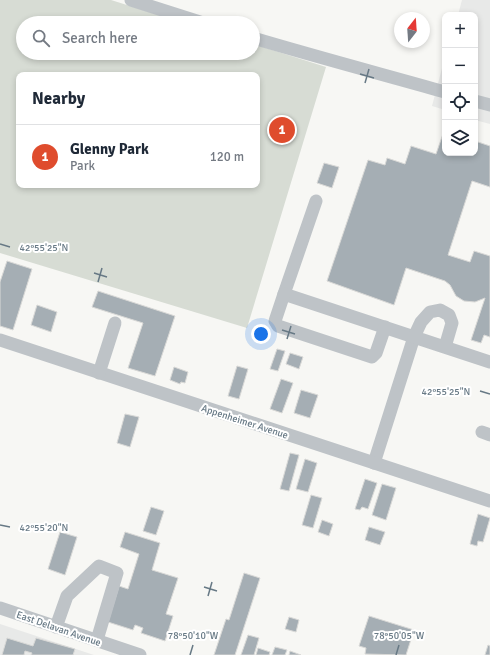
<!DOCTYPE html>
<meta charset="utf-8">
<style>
:root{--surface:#fff;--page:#f6f6f7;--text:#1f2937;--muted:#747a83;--line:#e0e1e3;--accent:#df4c2d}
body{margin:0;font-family:Signika,sans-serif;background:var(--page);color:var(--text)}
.controls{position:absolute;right:12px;top:12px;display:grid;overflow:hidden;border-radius:8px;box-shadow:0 2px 6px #0003}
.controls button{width:36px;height:36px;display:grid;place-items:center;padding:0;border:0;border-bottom:1px solid var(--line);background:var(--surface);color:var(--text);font:20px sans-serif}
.compass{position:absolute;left:394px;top:12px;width:36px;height:36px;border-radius:50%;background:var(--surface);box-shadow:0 2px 6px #0003;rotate:17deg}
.you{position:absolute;left:261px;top:334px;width:14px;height:14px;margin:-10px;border:3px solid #fff;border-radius:50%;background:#1a73e8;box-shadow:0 0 0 6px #1a73e833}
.badge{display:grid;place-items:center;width:26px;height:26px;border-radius:50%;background:var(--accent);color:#fff;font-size:13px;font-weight:700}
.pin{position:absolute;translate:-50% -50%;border:2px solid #fff;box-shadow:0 1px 4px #0006}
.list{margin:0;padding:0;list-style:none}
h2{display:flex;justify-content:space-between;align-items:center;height:52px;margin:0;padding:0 16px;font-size:17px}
h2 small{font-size:13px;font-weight:400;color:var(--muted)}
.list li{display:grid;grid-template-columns:26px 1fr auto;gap:12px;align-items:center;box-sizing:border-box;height:64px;padding:0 16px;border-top:1px solid var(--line)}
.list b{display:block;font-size:15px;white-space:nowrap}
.list p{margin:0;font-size:13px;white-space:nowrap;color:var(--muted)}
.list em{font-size:13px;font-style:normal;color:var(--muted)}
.icon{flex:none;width:22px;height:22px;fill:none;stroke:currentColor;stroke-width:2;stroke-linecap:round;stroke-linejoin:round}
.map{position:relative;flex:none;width:490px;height:655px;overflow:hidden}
.search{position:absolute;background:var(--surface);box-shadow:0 2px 6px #0003;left:16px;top:16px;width:244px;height:44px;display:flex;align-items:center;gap:10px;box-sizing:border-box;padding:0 14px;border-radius:22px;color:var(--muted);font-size:15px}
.panel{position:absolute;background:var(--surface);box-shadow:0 2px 6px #0003;left:16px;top:72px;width:244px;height:116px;border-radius:8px}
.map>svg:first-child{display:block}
.built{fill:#e8e9e8}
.green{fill:#d7dcd4;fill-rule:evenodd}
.building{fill:#a5aeb4;stroke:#d9d9d7}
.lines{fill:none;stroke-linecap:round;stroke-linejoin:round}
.minor{stroke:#bec3c7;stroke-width:13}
.ticks{fill:none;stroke:#677985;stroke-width:1.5}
.labels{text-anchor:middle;stroke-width:4;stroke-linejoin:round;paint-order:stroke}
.street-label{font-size:10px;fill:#677985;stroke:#fff}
.ticks-label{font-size:10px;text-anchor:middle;fill:#677985;stroke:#fff;stroke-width:4;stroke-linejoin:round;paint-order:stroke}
</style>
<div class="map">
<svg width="490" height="655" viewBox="0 0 490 655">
<rect width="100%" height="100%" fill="#f7f7f4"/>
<g class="built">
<polygon points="462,0 490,0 490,124 475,120 475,15 458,15"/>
<polygon points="445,57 445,110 432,106"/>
<polygon points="0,624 94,655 0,655"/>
</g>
<path class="green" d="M 0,0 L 111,0 L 184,23 L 23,23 L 23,53 L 253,53 L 253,44 L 326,67 L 247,328 L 0,253 ZM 19,75 L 257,75 L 257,185 L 19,185 Z"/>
<g class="building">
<polygon points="444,131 445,132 445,153 475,153 475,141 490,146 490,187 472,181 448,255 470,262 474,251 490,256 490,337 484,335 481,343 471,340 485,298 475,302 464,301 456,296 450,285 445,281 406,268 394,305 327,281 368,160 385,165 387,158 405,164 411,146 436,154"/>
<polygon points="324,163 339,167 332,188 317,183"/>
<polygon points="7,261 32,269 13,330 0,326 0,282"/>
<polygon points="98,291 175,316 155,376 128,368 143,323 92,307"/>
<polygon points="37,305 57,312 51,332 31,325"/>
<polygon points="277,349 285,351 278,371 270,369"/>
<polygon points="290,353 303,357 299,369 286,364"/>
<polygon points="237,366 248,369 239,399 228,396"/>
<polygon points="174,367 188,372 185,383 181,382 180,384 170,380"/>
<polygon points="281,379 293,383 282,413 270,409"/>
<polygon points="301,390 318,395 310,418 294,413"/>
<polygon points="125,414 139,417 130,447 117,443"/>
<polygon points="290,453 299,455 289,491 280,489"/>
<polygon points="305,459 317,463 308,492 296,489"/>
<polygon points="365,479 377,483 368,509 362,507 360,510 355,509"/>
<polygon points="382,484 396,488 386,520 372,515"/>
<polygon points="311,495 322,498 313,528 302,525"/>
<polygon points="151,507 164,511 156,535 143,531"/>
<polygon points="478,514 490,518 483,542 478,541 477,546 470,544"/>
<polygon points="322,520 333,524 329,536 318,532"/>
<polygon points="369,527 385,532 380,545 365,540"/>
<polygon points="60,532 77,537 65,575 48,569"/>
<polygon points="125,532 160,543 152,570 178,578 166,614 173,616 165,641 141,633 143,628 135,625 133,630 108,622 119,586 128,589 139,554 120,547"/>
<polygon points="244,573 260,578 235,655 214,655 226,619 229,620"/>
<polygon points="369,616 414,630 406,655 365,654 366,648 359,646"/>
<polygon points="289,617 299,620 296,632 285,629"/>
<polygon points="248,635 259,638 254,655 241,655"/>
<polygon points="7,638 33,646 36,638 75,649 73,655 31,655 32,653 25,651 24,655 2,655"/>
<polygon points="488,645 490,646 490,655 485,655"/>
<polygon points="275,647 287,650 285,655 272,655"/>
<polygon points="258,648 270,652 269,655 256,655"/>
<polygon points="290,651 301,655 289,655"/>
</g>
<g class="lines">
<g class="minor">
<polyline points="131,0 203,23"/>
<path d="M 253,38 C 317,57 381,74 445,92"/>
<polyline points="475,101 490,105"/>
<polyline points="316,201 284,294 414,337 374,463"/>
<polyline points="284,294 275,321 278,326 372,357 376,353 385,327"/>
<polyline points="0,340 490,501"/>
<polyline points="445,347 452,323 449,315 440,310 430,312 421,322 414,337 490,362"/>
<polyline points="99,373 115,323"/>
<polyline points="482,432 490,435"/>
<polyline points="0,608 140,655"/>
<polyline points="56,627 67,596 99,566 117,573 97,640"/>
</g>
</g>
<path class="ticks" d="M 360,74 L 374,78M 365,83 L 369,69M 0,244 L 10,247M 94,273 L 107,277M 98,282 L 102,268M 282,330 L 295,334M 287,339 L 291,326M 480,391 L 490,394M 0,525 L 10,527M 204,587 L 217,591M 208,596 L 212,582M 190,655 L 193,645M 396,655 L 399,645"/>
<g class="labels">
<g class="street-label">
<text transform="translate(245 421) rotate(18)" y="4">Appenheimer Avenue</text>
<text transform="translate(59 628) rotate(19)" y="4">East Delavan Avenue</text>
</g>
</g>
<g class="ticks-label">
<text x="44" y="251">42°55'25"N</text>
<text x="446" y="395">42°55'25"N</text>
<text x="44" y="531">42°55'20"N</text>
<text x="193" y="639">78°50'10"W</text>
<text x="399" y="639">78°50'05"W</text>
</g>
</svg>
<div class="controls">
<button>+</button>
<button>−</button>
<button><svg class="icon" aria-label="locate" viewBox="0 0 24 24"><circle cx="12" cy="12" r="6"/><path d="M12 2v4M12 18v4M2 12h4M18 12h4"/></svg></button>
<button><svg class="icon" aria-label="layers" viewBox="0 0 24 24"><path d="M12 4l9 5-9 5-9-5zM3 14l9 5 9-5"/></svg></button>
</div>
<svg class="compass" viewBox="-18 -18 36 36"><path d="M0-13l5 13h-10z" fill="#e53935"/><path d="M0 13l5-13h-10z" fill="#747a83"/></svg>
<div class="you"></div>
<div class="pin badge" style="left:282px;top:130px">1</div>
<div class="search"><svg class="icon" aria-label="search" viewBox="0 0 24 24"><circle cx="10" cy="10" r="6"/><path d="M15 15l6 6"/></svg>Search here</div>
<section class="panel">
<h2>Nearby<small></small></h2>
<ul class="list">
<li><span class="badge">1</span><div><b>Glenny Park</b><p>Park</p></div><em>120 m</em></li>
</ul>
</section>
</div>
